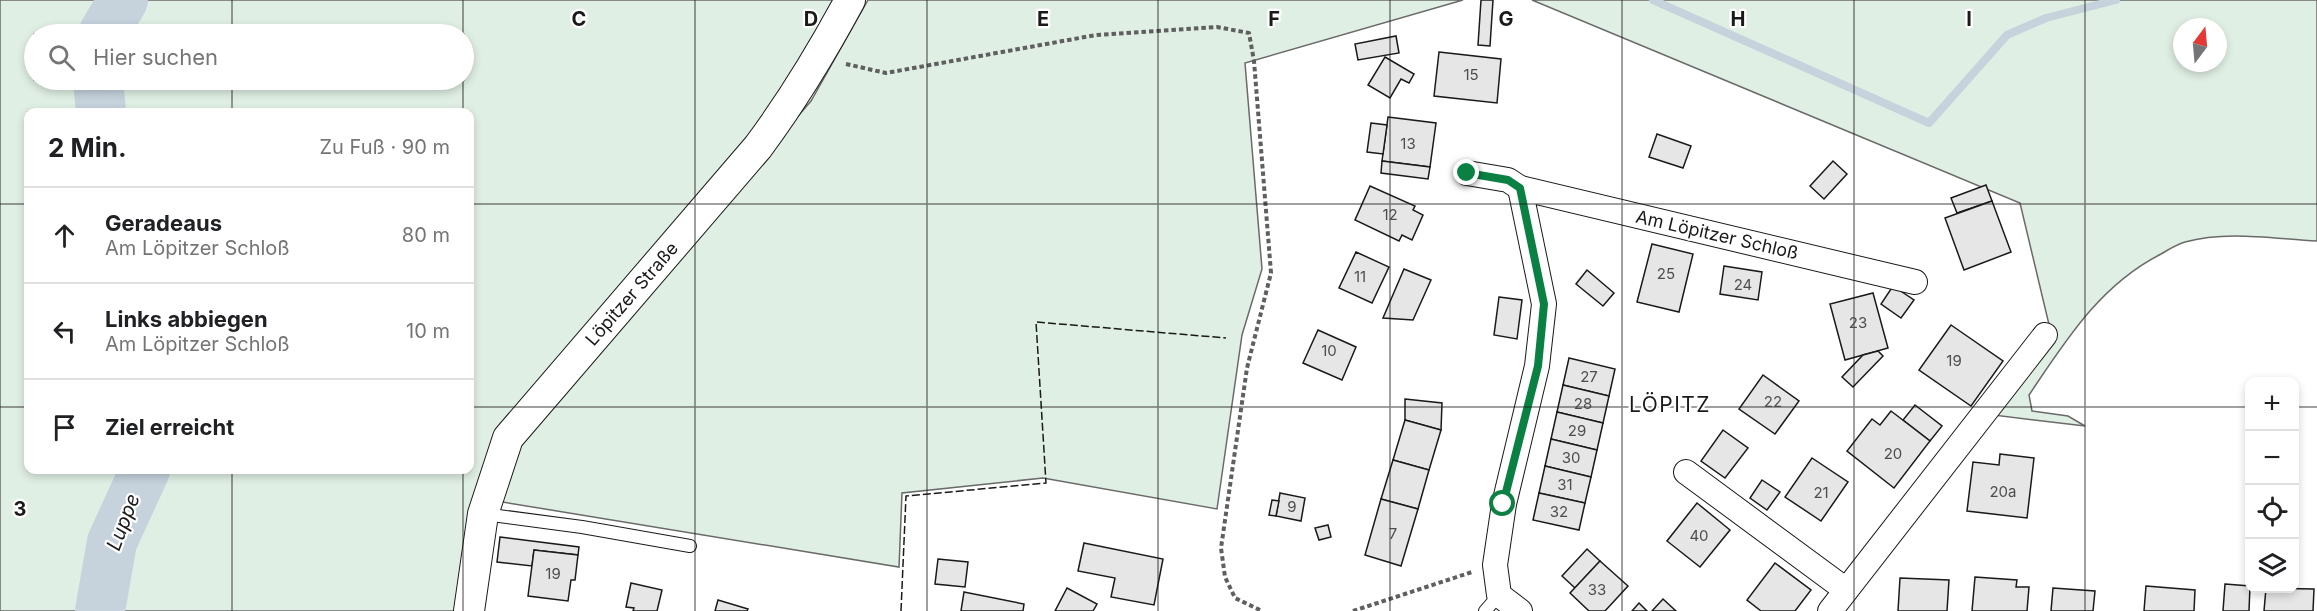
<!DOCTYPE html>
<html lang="de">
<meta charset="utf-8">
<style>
:root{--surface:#fff;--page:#f2f2f2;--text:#202124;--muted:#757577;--line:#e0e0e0}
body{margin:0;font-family:Inter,sans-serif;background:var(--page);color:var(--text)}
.controls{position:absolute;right:18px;bottom:18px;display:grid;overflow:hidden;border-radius:12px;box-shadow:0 3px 9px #0003}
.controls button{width:54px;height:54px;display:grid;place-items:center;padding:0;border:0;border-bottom:2px solid var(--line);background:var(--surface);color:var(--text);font:30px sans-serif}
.compass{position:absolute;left:2173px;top:18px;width:54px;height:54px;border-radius:50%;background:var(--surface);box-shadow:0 3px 9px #0003;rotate:16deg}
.stop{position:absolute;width:18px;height:18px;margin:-14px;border:4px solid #0b8043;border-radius:50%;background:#fff}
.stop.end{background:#0b8043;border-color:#fff;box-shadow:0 2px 6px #0008}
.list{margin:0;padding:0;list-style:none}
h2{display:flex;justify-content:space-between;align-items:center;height:78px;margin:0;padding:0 24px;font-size:26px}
h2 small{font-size:20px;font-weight:400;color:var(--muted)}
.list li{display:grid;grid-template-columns:39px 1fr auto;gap:18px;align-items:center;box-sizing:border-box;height:96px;padding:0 24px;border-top:2px solid var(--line)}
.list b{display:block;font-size:22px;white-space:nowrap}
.list p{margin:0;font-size:20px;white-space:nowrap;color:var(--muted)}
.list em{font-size:20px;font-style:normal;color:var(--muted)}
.icon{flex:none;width:33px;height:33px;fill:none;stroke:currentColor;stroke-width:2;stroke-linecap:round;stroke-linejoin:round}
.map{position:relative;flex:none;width:2317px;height:611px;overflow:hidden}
.search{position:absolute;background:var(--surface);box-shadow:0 3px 9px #0003;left:24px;top:24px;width:450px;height:66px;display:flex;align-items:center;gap:15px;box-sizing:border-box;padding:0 21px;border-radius:33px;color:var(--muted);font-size:22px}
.panel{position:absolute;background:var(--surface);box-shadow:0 3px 9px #0003;left:24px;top:108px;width:450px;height:366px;border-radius:12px}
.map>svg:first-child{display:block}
.green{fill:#e0efe3;stroke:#6a6a6a;stroke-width:1.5;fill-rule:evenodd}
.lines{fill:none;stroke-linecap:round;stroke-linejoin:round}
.stream{stroke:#c6d2dc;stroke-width:8}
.river{stroke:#c6d2dc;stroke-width:50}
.building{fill:#e6e6e6;stroke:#1a1a1a;stroke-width:1.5}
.service-casing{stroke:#1a1a1a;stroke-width:14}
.minor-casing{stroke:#1a1a1a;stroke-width:26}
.tertiary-casing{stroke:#1a1a1a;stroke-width:32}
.path{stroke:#5f5f5f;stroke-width:4;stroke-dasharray:4.5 3;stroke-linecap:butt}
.service{stroke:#fff;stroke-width:12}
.minor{stroke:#fff;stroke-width:24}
.tertiary{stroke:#fff;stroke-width:30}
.fence{stroke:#1a1a1a;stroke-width:1.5;stroke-dasharray:8 3;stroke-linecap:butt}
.route{stroke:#0b8043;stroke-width:8}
.grid{fill:none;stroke:#1a1a1a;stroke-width:1.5;stroke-opacity:0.55}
.labels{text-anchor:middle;stroke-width:4.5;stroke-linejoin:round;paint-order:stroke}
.number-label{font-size:15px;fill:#4d4d4d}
.street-label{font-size:18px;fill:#1a1a1a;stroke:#fff}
.water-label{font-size:20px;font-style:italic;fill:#1a1a1a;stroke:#fff}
.quarter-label{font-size:21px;letter-spacing:1.5px;fill:#1a1a1a;stroke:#fff}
.grid-label{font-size:20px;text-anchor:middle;font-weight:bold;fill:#1a1a1a;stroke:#fff;stroke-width:4.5;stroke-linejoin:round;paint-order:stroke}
</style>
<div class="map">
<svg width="2317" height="611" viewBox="0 0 2317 611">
<rect width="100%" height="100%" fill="#fff"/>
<g class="green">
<path d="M 0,0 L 836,0 L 785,95 L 504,436 L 467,611 L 0,611 ZM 34,34 L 464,34 L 464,80 L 34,80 ZM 28,112 L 470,112 L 470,470 L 28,470 Z"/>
<polygon points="868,0 1463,0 1245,63 1262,269 1242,335 1217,509 1043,478 902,493 899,567 496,501 516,443 811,101"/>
<path d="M 1532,0 L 2317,0 L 2317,241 C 2275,239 2227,230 2185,242 C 2177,244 2168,250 2161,254 C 2100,285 2066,340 2029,395 L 2032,411 L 2068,416 L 2085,426 L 1993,415 L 2052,337 L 2020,203 ZM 2182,27 L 2218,27 L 2218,63 L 2182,63 Z"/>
</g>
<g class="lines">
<polyline class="stream" points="1653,0 1929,123 2007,35 2046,18 2116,0"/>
<g class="river">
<polyline points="103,34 123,0"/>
<polyline points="98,80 101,112"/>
<polyline points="100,611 112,542 145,470"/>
</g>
</g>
<g class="building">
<polygon points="1481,0 1493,0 1490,46 1478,45"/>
<polygon points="1396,36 1399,53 1358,60 1355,44"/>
<polygon points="1439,52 1501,59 1497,103 1434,96"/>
<polygon points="1385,57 1414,74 1409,83 1401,79 1390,98 1368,85"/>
<polygon points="1388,117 1436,123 1430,167 1382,161"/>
<polygon points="1371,123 1387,125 1383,154 1367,152"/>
<polygon points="1657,134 1691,146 1683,168 1649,157"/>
<polygon points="1382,161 1430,167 1428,179 1381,173"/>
<polygon points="1833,161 1847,174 1824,199 1810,186"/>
<polygon points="1986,185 1992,201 1957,213 1951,198"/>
<polygon points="1370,186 1415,206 1413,210 1423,215 1412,240 1402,235 1399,241 1355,220"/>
<polygon points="1992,201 2011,252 1964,270 1945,218"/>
<polygon points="1652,244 1693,254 1679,312 1637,302"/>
<polygon points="1356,252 1389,267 1372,303 1339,288"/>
<polygon points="1724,266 1762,272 1758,300 1720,294"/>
<polygon points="1404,269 1431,280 1413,320 1383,318"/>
<polygon points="1587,270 1614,293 1603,306 1576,284"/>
<polygon points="1893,286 1914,300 1901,318 1881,304"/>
<polygon points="1873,293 1888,348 1845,360 1830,304"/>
<polygon points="1499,297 1522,300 1517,339 1494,335"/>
<polygon points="1951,325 2003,361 1971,406 1919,370"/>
<polygon points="1318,330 1356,347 1342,380 1303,363"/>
<polygon points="1878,351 1883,356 1853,387 1842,377 1863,355"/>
<polygon points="1569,358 1615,369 1609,396 1563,385"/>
<polygon points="1763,375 1799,401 1775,434 1739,409"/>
<polygon points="1563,385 1609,396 1603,423 1557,412"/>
<polygon points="1405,399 1442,403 1441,430 1405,420"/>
<polygon points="1915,405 1942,426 1930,441 1903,420"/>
<polygon points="1891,411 1930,441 1894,488 1847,451 1872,419 1880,425"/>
<polygon points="1557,412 1603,423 1597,450 1551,439"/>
<polygon points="1405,420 1441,430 1429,470 1393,460"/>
<polygon points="1723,430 1748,448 1725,478 1701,461"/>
<polygon points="1551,439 1597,450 1591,477 1545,466"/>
<polygon points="2000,454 2034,458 2027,518 1967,511 1973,462 1999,465"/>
<polygon points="1812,458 1848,482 1821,521 1785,497"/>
<polygon points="1393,460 1429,470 1418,509 1381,499"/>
<polygon points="1545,466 1591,477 1585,503 1539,493"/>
<polygon points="1762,480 1780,492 1767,510 1750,498"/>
<polygon points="1280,493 1305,498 1301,521 1276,516"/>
<polygon points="1539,493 1585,503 1579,530 1533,520"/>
<polygon points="1381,499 1418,509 1401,566 1365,555"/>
<polygon points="1272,500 1279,501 1276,516 1269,515"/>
<polygon points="1697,503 1730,530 1700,567 1667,541"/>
<polygon points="1328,525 1331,537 1319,540 1315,528"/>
<polygon points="500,537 579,547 578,555 534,550 532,566 497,562"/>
<polygon points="1084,543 1163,559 1154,605 1111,597 1115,578 1078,571"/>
<polygon points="1587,549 1600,561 1575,588 1562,576"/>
<polygon points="534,550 578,555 575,580 571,580 568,601 528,596"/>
<polygon points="938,559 968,562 965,587 935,584"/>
<polygon points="1600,561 1628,586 1605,611 1589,611 1570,593"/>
<polygon points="1775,563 1811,590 1795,611 1761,611 1747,600"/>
<polygon points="1975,577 2017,580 2016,587 2029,587 2027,611 1972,611"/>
<polygon points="1900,578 1949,580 1947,611 1898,611"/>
<polygon points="631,583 662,590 657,611 633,611 634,608 626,607"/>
<polygon points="2225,584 2250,586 2249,611 2223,611"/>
<polygon points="2146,586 2195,590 2194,611 2144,611"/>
<polygon points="1067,588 1097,604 1093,611 1055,611"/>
<polygon points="2053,588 2095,591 2093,611 2051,611"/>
<polygon points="2266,588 2314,589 2313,611 2264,611"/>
<polygon points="964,592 1024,604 1023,611 961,611"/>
<polygon points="1663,599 1676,611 1652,611"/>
<polygon points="718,600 748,609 747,611 715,611"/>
<polygon points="1639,603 1647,611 1632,611"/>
</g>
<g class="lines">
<defs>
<g id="service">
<polyline points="484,514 582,527 690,546"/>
<polyline points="1485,611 1499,595"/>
</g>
<g id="minor">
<polyline points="1467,173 1508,180 1520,188"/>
<polyline points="1686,472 1846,590"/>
<polyline points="1520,611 1499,595 1495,565 1504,504 1537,366 1544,304 1520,188 1915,282"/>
<polyline points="1830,611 2045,335"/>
</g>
<path id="tertiary" d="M 469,611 L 483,514 L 508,438 L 758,147 C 793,100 822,52 850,0"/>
</defs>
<use href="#service" class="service-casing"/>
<use href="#minor" class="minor-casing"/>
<use href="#tertiary" class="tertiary-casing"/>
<g class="path">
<polyline points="846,64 886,73 1096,35 1217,27 1249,33 1254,61 1271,273 1247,368 1221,548 1225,577 1235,598 1262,611"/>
<polyline points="1353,611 1472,572"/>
</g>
<use href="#service" class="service"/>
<use href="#minor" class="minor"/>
<use href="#tertiary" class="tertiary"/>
<polyline class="fence" points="901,611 906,496 1046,483 1036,322 1226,338"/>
</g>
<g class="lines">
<polyline class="route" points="1467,173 1508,180 1520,188 1544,304 1538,366 1503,504"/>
</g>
<path class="grid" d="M 232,0 L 232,34M 463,0 L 463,34M 695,0 L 695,611M 927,0 L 927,611M 1158,0 L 1158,611M 1390,0 L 1390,611M 1622,0 L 1622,611M 1854,0 L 1854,611M 2085,0 L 2085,611M 232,80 L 232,112M 463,80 L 463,112M 0,204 L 28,204M 470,204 L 2317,204M 0,407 L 28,407M 470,407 L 2250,407M 2294,407 L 2317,407M 232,470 L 232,611M 463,470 L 463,611"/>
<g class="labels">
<g class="number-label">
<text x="1471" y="80">15</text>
<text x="1408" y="149">13</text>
<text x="1390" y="220">12</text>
<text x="1666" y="279">25</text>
<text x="1360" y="282">11</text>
<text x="1743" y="290">24</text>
<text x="1858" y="328">23</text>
<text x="1329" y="356">10</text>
<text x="1954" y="366">19</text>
<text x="1589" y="382">27</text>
<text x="1773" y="407">22</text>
<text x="1583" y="409">28</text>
<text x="1577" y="436">29</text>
<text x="1893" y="459">20</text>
<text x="1571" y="463">30</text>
<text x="1565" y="490">31</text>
<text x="2003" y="497">20a</text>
<text x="1821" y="498">21</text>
<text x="1292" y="512">9</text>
<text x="1559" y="517">32</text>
<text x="1393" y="539">7</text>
<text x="1699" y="541">40</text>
<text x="553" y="579">19</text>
<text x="1597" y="595">33</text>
</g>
<g class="street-label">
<text transform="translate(1717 235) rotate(13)" y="6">Am Löpitzer Schloß</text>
<text transform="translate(632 294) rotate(-49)" y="6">Löpitzer Straße</text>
</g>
<g class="water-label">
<text transform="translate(123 522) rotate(-69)" y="7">Luppe</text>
</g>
<g class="quarter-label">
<text x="1670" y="412">LÖPITZ</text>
</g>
</g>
<g class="grid-label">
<text x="579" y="26">C</text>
<text x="811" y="26">D</text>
<text x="1043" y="26">E</text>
<text x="1274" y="26">F</text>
<text x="1506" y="26">G</text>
<text x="1738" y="26">H</text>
<text x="1969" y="26">I</text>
<text x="20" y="516">3</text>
</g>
</svg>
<div class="controls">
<button>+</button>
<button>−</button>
<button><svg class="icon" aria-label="locate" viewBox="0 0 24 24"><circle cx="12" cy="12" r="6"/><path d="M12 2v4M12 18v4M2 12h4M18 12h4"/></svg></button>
<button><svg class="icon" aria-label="layers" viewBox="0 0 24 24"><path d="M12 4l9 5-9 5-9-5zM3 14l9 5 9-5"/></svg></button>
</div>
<svg class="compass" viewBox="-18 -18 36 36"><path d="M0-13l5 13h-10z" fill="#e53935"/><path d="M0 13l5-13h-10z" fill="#757577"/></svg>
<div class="stop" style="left:1503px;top:504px"></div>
<div class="stop end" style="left:1467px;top:173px"></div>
<div class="search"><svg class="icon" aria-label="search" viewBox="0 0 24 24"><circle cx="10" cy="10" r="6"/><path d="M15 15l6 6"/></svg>Hier suchen</div>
<section class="panel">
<h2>2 Min.<small>Zu Fuß · 90 m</small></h2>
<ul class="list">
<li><svg class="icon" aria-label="ahead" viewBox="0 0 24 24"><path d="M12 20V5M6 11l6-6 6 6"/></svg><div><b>Geradeaus</b><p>Am Löpitzer Schloß</p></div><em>80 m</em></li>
<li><svg class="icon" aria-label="left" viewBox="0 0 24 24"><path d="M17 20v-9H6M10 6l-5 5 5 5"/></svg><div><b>Links abbiegen</b><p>Am Löpitzer Schloß</p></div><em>10 m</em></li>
<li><svg class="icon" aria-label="arrive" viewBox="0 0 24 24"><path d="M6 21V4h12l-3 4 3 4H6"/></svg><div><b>Ziel erreicht</b></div></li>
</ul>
</section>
</div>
